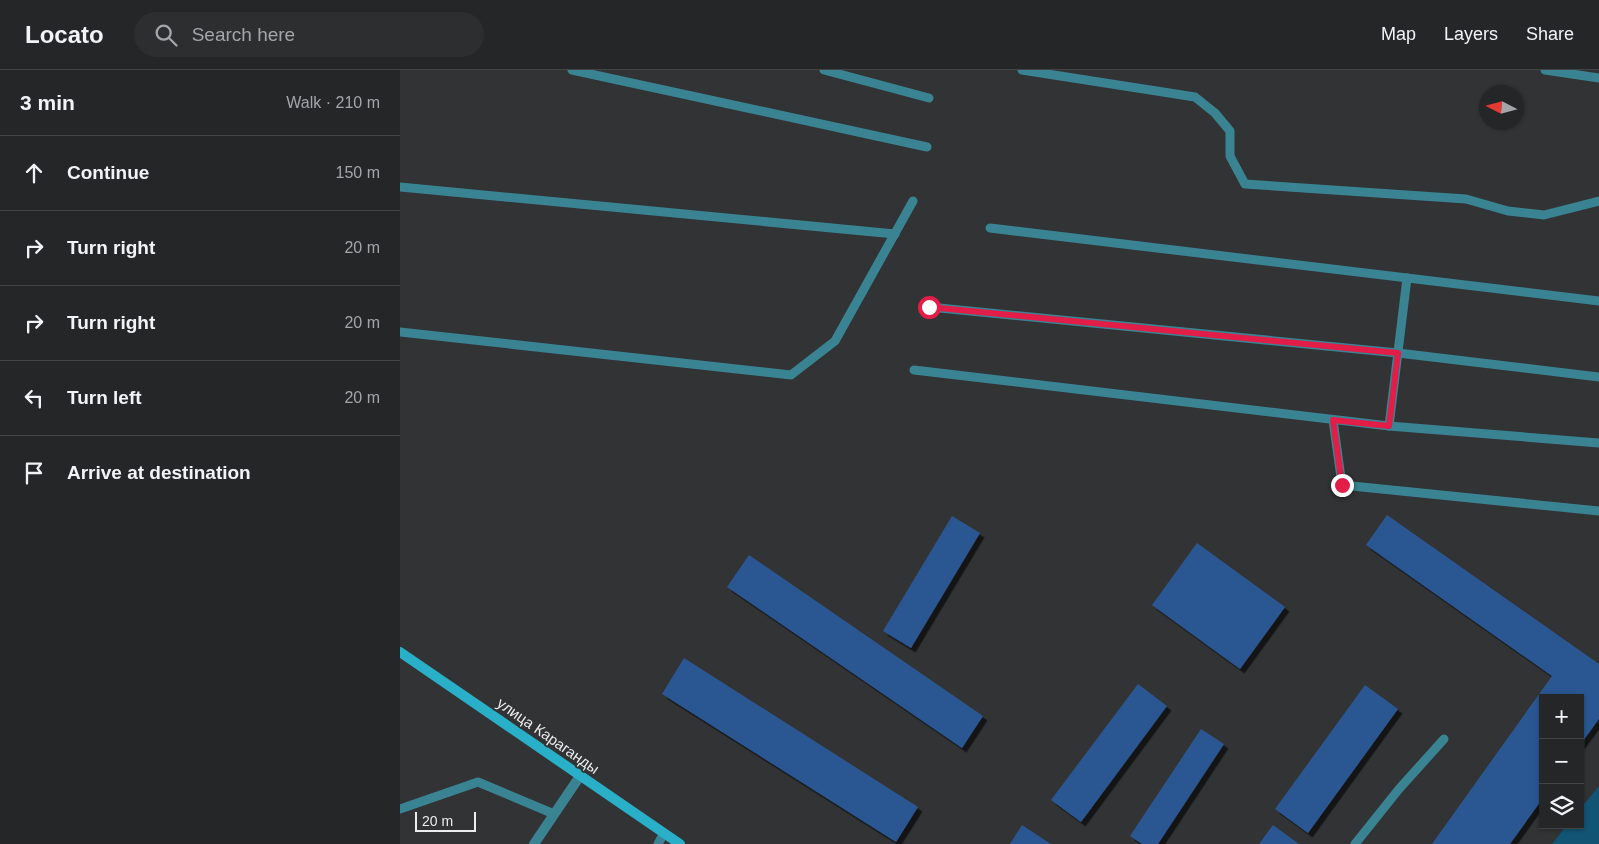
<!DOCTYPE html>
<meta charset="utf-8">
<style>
:root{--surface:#252628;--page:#2d2e30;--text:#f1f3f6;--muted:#a3a5a8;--line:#424345}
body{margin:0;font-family:Arial,sans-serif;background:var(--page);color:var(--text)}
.controls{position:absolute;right:15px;bottom:15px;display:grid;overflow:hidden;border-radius:0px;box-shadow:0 1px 4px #0004}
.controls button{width:45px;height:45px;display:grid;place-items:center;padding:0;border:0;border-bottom:1px solid var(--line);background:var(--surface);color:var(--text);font:25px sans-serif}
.compass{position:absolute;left:1079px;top:15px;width:45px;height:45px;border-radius:50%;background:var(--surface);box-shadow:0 1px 4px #0004;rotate:276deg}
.scale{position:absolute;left:15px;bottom:12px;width:61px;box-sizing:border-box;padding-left:5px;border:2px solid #ebedee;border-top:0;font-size:14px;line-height:18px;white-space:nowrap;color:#ebedee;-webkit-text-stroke:4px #313335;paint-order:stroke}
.stop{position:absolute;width:15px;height:15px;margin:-11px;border:4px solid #e11d48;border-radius:50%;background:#fff}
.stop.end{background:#e11d48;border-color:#fff;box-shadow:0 1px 5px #0008}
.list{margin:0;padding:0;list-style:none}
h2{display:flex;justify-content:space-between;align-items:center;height:65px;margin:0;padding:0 20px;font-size:21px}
h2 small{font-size:16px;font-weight:400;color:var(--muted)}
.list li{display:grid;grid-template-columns:32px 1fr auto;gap:15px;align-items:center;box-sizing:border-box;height:75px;padding:0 20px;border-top:1px solid var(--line)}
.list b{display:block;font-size:19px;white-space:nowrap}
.list em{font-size:16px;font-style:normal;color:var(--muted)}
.icon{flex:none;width:28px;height:28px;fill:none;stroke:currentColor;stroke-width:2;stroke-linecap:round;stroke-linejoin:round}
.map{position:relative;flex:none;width:1199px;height:774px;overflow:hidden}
header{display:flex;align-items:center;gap:30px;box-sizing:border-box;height:70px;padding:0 25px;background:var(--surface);border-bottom:1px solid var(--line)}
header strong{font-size:24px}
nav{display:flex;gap:28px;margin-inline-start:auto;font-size:18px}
.search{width:350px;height:45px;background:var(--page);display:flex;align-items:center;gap:12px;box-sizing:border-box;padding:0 18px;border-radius:28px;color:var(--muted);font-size:19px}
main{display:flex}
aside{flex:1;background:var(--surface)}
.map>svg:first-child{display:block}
.green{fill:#115474}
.building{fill:#2c5791;filter:url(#shadow)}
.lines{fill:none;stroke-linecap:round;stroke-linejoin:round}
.service{stroke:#3a8392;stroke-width:9}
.tertiary{stroke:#3a8392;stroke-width:10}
.secondary{stroke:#29afc7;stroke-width:10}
.route{stroke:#e11d48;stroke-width:6}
.labels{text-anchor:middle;stroke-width:4;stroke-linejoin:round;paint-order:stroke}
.street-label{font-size:15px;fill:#ebedee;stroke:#313335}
</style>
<header>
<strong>Locato</strong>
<div class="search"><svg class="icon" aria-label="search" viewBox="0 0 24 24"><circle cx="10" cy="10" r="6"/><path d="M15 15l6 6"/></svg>Search here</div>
<nav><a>Map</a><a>Layers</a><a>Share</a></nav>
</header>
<main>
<aside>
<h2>3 min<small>Walk · 210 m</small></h2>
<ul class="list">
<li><svg class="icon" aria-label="ahead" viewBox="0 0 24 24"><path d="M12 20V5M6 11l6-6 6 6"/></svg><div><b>Continue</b></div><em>150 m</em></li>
<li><svg class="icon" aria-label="right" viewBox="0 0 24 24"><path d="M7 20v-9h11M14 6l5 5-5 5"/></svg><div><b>Turn right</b></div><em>20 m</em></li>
<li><svg class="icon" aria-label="right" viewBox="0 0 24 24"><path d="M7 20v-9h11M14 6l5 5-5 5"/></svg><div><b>Turn right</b></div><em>20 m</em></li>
<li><svg class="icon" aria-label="left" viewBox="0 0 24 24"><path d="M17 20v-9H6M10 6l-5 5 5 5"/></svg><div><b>Turn left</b></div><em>20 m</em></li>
<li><svg class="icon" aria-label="arrive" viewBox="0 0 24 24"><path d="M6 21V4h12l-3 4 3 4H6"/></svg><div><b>Arrive at destination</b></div></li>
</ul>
</aside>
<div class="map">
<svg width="1199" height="774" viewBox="0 0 1199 774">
<defs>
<filter id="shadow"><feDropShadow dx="4.5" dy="4.5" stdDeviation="0" flood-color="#0009"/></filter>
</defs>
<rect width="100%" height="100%" fill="#313335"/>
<polygon class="green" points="1199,716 1199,774 1152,774 1167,755 1180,755 1180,739"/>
<g class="building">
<polygon points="987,445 1199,594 1199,649 1180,675 1180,628 1143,628 1143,728 1110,774 1032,774 1152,606 966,475"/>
<polygon points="552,446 580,463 511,578 483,561"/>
<polygon points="797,473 885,537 840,599 752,535"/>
<polygon points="349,485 583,646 562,678 327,517"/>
<polygon points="284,588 518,737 496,772 262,624"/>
<polygon points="738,614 767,636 681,752 651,730"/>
<polygon points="965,615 998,639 908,763 875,739"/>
<polygon points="801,659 824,674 758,774 742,774 730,766"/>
<polygon points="622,755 651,774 610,774"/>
<polygon points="873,755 899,774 859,774"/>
</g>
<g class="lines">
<g class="service">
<polyline points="172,0 527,77"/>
<polyline points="424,0 529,28"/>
<polyline points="622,0 795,27 815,43 830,61 830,86 845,114 1066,129 1108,141 1144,145 1199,131"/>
<polyline points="1145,0 1199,8"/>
<polyline points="0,117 495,164"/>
<polyline points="590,158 1199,231"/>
<polyline points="529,237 998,283 1199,307"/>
<polyline points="0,262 391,305 435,271 513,131"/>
<polyline points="514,300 989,356 1007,208"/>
<polyline points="933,350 942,415 1199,441"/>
<polyline points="989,356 1199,373"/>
<polyline points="0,739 78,712 154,744"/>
<polyline points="258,774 264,763"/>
<polyline points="955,774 999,719 1044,669"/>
</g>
<polyline class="tertiary" points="134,774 180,706"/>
<polyline class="secondary" points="0,582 280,774"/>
</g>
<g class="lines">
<polyline class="route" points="529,237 998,283 989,356 933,350 942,415"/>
</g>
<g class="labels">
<g class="street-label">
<text transform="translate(148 666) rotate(35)" y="5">улица Караганды</text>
</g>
</g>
</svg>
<div class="controls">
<button>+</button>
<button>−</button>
<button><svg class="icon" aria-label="layers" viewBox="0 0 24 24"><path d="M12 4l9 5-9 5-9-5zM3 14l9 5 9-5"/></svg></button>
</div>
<svg class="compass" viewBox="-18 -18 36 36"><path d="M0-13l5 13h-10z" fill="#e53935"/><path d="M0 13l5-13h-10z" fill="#a3a5a8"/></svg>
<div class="scale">20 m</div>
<div class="stop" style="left:529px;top:237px"></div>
<div class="stop end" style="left:942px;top:415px"></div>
</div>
</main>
